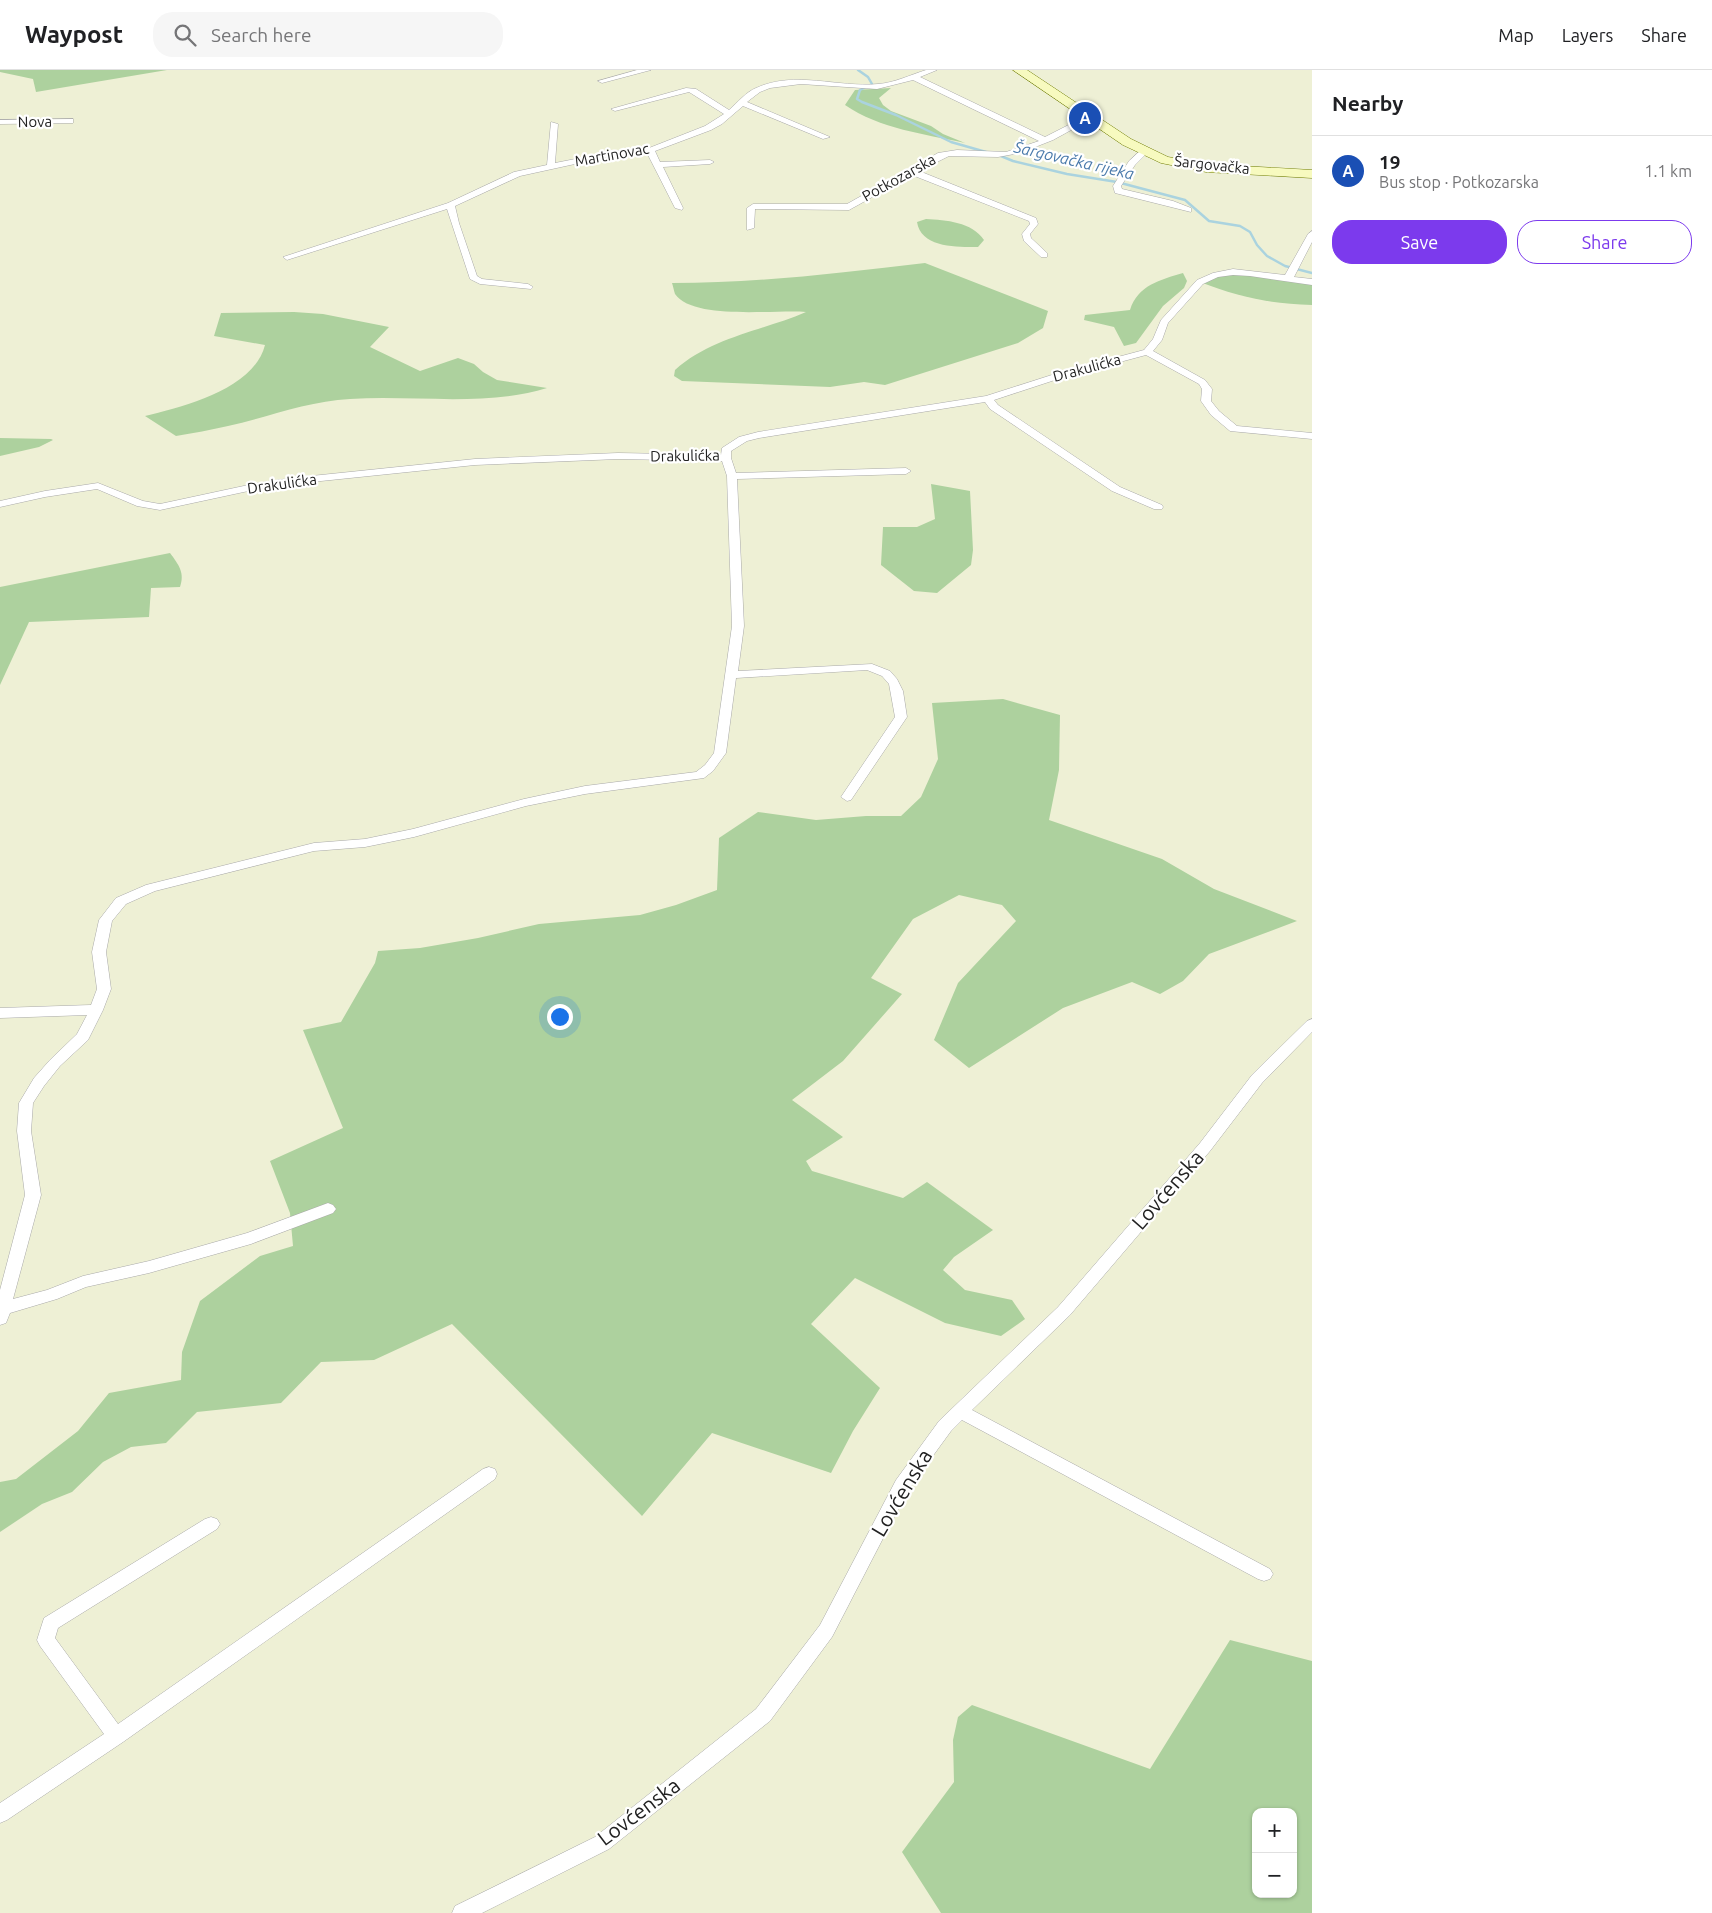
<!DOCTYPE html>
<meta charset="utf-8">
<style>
:root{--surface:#fff;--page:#f6f6f6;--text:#202124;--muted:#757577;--line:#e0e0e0;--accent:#7c3aed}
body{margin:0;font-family:Ubuntu,sans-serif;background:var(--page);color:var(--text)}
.controls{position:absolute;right:15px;bottom:15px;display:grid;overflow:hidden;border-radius:10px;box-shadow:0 1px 4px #0004}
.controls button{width:45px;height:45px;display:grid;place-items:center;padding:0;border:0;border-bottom:1px solid var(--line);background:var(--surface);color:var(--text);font:25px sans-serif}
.you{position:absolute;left:559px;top:946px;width:18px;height:18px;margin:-12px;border:4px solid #fff;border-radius:50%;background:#1a73e8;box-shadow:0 0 0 8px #1a73e833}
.badge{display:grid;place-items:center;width:32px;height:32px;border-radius:50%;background:var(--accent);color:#fff;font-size:16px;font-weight:700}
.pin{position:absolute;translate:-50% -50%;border:2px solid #fff;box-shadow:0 1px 5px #0006}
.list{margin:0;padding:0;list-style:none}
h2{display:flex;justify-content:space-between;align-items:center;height:65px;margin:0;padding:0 20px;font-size:21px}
h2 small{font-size:16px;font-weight:400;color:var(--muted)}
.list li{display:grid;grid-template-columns:32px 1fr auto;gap:15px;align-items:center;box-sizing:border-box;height:70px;padding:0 20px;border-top:1px solid var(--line)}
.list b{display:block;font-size:19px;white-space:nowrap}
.list p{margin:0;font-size:16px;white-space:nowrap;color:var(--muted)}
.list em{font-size:16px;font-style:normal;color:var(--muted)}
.actions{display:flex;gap:10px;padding:15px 20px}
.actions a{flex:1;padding:11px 0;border:1px solid var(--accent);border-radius:20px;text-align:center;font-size:18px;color:var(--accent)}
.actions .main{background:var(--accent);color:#fff}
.icon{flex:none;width:28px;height:28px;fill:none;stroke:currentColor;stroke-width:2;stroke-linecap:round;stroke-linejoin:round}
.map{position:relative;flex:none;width:1312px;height:1843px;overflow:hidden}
header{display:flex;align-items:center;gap:30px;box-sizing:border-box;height:70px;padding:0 25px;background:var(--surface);border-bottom:1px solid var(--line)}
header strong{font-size:24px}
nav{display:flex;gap:28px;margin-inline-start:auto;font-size:18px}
.search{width:350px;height:45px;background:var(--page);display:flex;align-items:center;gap:12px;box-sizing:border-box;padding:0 18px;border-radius:20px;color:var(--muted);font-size:19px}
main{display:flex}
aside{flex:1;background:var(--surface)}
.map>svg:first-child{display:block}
.farmland{fill:#eef0d5;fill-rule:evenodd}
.forest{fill:#add19e;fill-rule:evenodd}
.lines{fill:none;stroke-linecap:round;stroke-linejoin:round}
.stream{stroke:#aad3df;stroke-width:2.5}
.street-casing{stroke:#a9a9a9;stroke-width:1}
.secondary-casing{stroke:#707d05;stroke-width:1}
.street{fill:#fff;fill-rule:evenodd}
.secondary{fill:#f7fabf;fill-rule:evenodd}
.labels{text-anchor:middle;stroke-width:4.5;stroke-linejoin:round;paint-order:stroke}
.far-street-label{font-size:15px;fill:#222;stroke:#fff}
.far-water-label{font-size:16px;font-style:italic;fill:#4a7aab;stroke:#fff}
.near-street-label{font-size:21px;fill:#222;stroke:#fff}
</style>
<header>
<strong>Waypost</strong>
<div class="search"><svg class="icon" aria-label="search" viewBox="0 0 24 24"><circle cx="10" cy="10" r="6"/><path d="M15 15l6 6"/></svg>Search here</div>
<nav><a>Map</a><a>Layers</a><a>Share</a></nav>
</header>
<main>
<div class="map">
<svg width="1312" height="1843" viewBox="0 0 1312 1843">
<rect width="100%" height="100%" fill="#f2efe9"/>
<path class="farmland" d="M 0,0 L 1312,0 L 1312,1843 L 0,1843 ZM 1256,1742 L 1293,1742 L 1293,1824 L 1256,1824 Z"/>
<g class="forest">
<polygon points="0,0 167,0 36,22 33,9 0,2"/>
<path d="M 891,18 L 879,28 L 883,35 L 891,41 L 931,56 L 943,64 L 965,73 C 925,64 880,59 845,35 L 855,20 Z"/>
<path d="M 926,149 C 946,150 972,152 984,170 L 978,177 C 957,177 921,178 917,152 Z"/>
<path d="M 925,193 L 1048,241 L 1043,258 L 1018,273 L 885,315 L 864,312 L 830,317 L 682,311 L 674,306 L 675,300 C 712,267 762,261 806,242 C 777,239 694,251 675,224 C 674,221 673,216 672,213 C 757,213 841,203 925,193 Z"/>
<path d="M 1233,202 L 1312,214 L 1312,235 C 1270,234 1239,227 1200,212 Z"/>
<path d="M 1183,203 L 1187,211 L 1184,218 L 1163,236 L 1136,273 L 1124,276 L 1114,257 L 1084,250 L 1085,245 L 1130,240 C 1138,215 1160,210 1183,203 Z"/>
<path d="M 294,242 L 323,244 L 389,257 L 370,277 L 420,301 L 458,288 L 474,294 L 483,302 L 497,310 L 547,318 C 484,337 416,325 350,329 C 308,331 269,347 228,356 C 211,360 193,363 176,366 L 145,346 C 184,337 254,319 265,275 L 214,266 L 221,243 Z"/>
<polygon points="0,368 51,369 53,370 39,377 0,386"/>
<polygon points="931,414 970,421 973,480 971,495 937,523 914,521 881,495 883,457 917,457 935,449"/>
<path d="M 170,483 C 179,495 185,503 180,517 L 151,518 L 149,547 L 29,552 L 0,615 L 0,517 Z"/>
<polygon points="1003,629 1060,645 1059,700 1049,750 1162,789 1214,819 1297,851 1209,884 1183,911 1160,924 1132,912 1063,938 969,998 934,970 958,913 1016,851 1002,835 959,825 913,849 871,908 902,924 843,991 792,1030 843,1067 806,1091 812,1101 903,1128 927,1112 993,1160 954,1187 943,1200 965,1220 1012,1230 1025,1249 1001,1266 945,1253 855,1208 811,1254 880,1318 853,1361 831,1403 712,1363 642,1446 452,1254 374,1290 321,1292 281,1333 197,1342 166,1373 131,1377 103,1392 72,1422 42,1434 0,1462 0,1412 16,1409 78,1361 109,1323 181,1310 182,1282 200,1231 260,1186 293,1176 290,1143 270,1091 343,1058 303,960 341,952 375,893 378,881 420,878 478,868 539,854 640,845 676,835 717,820 719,768 758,742 816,750 866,746 901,746 921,727 938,689 932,633"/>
<path d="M 1230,1570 L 1312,1591 L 1312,1843 L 941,1843 L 902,1782 L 954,1712 L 953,1670 L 958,1647 L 972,1635 L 1150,1699 ZM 1256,1742 L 1293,1742 L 1293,1824 L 1256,1824 Z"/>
</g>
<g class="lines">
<g class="stream">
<polyline points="858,0 868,7 872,14 860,20 857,29 862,32 896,45 951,72 986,82"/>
<polyline points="996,84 1013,91 1067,104 1117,112 1185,130 1209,151 1240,156 1250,162 1257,175 1267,186 1285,196 1312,203"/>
</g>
<defs>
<g id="street">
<polygon points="637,0 651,0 602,13 598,11"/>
<path d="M 926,0 L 937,0 L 920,7 L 1045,67 L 1088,45 L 1095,47 L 1053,70 L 1020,83 L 998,87 L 949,86 L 919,101 L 1036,148 L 1038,154 L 1030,164 L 1031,168 L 1047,183 L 1047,187 L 1041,187 L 1024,171 L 1022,164 L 1030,154 L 1029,151 L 912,105 L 849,140 L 757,139 L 755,139 L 754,158 L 747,160 L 747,138 L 753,134 L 847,134 L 938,83 L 957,80 L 1006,82 L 1039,71 L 913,10 L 877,19 L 801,14 L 770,18 L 760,22 L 747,32 L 830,67 L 823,69 L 743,36 L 722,54 L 711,60 L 655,81 L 660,92 L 710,90 L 714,92 L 710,94 L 663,97 L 683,138 L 682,140 L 675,138 L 647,83 L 616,85 L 520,106 L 455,136 L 459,153 L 477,206 L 482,209 L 528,214 L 533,217 L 531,219 L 480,214 L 470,209 L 447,139 L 290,189 L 287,190 L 283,187 L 448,133 L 514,102 L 547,95 L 551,52 L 558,54 L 555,93 L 616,81 L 649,78 L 705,56 L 724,44 L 689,22 L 615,41 L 611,39 L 686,18 L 696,19 L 729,40 C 737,33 746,22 756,18 C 795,0 838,18 878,14 C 894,13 910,5 926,0 Z"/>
<polygon points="73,49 73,53 70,53 0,54 0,50"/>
<polygon points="1142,79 1149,81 1135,95 1121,116 1122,119 1173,131 1191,138 1191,142 1115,123 1113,116 1129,91"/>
<polygon points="1312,161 1312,172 1294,207 1312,209 1312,215 1250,206 1233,205 1218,207 1203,214 1168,253 1162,270 1153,281 1205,310 1212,319 1211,331 1219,341 1237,356 1312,363 1312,369 1230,361 1211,345 1201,331 1202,319 1199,314 1146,285 1064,307 994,330 998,335 1120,417 1162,435 1163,437 1162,439 1154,439 1112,421 990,339 985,332 759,368 747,371 731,381 731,388 736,403 906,398 911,401 906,404 737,409 744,556 738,601 872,594 890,601 897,609 903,621 907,647 851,730 847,731 841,727 895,647 889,614 882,606 867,600 736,608 726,683 713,701 704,708 585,724 526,736 414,767 365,777 314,781 155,821 126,834 112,851 106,882 111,919 103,940 88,970 60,996 44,1016 33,1033 31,1061 41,1125 13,1229 47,1220 83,1206 149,1191 247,1163 328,1133 333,1135 336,1139 333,1143 251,1174 149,1203 86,1217 57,1229 10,1243 6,1253 0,1255 0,1220 25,1125 17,1061 19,1033 34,1008 50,990 77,964 87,945 0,948 0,938 91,935 97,919 92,882 99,850 116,828 146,815 314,773 365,769 413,759 524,729 585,716 696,702 705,695 714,683 732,556 727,406 722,391 618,389 475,395 292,414 253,420 160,440 137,436 97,419 45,427 0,437 0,431 45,421 98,413 143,431 160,434 253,414 292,408 475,389 618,383 721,385 722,378 739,367 758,362 986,326 1058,303 1144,280 1153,269 1161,250 1197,210 1213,203 1233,199 1285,205 1308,164"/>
<polygon points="1312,949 1312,962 1262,1013 1210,1081 1070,1245 972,1340 1270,1499 1273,1504 1270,1509 1264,1511 1258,1509 962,1350 951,1361 908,1420 832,1567 770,1651 609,1779 482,1843 452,1843 455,1836 595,1767 756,1639 820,1555 896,1410 939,1351 1058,1237 1200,1073 1252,1005 1307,951"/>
<polygon points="489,1397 495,1399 497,1404 495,1409 123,1672 7,1750 0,1753 0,1733 104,1664 40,1576 37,1570 44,1548 205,1449 211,1447 217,1449 220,1454 217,1459 58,1558 55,1568 118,1654 483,1399"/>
</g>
<polygon id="secondary" points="1013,0 1027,0 1131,69 1168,87 1206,94 1312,100 1312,108 1206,102 1161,93 1123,75"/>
</defs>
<use href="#street" class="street-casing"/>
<use href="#secondary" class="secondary-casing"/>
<use href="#street" class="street"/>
<use href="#secondary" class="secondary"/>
</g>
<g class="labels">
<g class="far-street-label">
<text transform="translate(35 52) rotate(-1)" y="5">Nova</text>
<text transform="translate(612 85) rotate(-10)" y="5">Martinovac</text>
<text transform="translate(1212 95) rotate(6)" y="5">Šargovačka</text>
<text transform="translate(899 108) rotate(-29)" y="5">Potkozarska</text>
<text transform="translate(1087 298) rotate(-15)" y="5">Drakulićka</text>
<text transform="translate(685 386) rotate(-1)" y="5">Drakulićka</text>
<text transform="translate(282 414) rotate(-8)" y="5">Drakulićka</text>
</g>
<g class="far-water-label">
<text transform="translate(1074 90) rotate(13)" y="6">Šargovačka rijeka</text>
</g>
<g class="near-street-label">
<text transform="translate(1168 1120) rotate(-49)" y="7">Lovćenska</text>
<text transform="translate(902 1423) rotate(-59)" y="7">Lovćenska</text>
<text transform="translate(639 1742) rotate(-37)" y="7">Lovćenska</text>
</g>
</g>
</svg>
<div class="controls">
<button>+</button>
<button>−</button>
</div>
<div class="you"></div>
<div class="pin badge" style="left:1085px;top:48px;background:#1a4fb4">A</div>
</div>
<aside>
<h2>Nearby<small></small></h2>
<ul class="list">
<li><span class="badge" style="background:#1a4fb4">A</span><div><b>19</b><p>Bus stop · Potkozarska</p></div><em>1.1 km</em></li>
</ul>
<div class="actions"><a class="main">Save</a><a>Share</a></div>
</aside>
</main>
